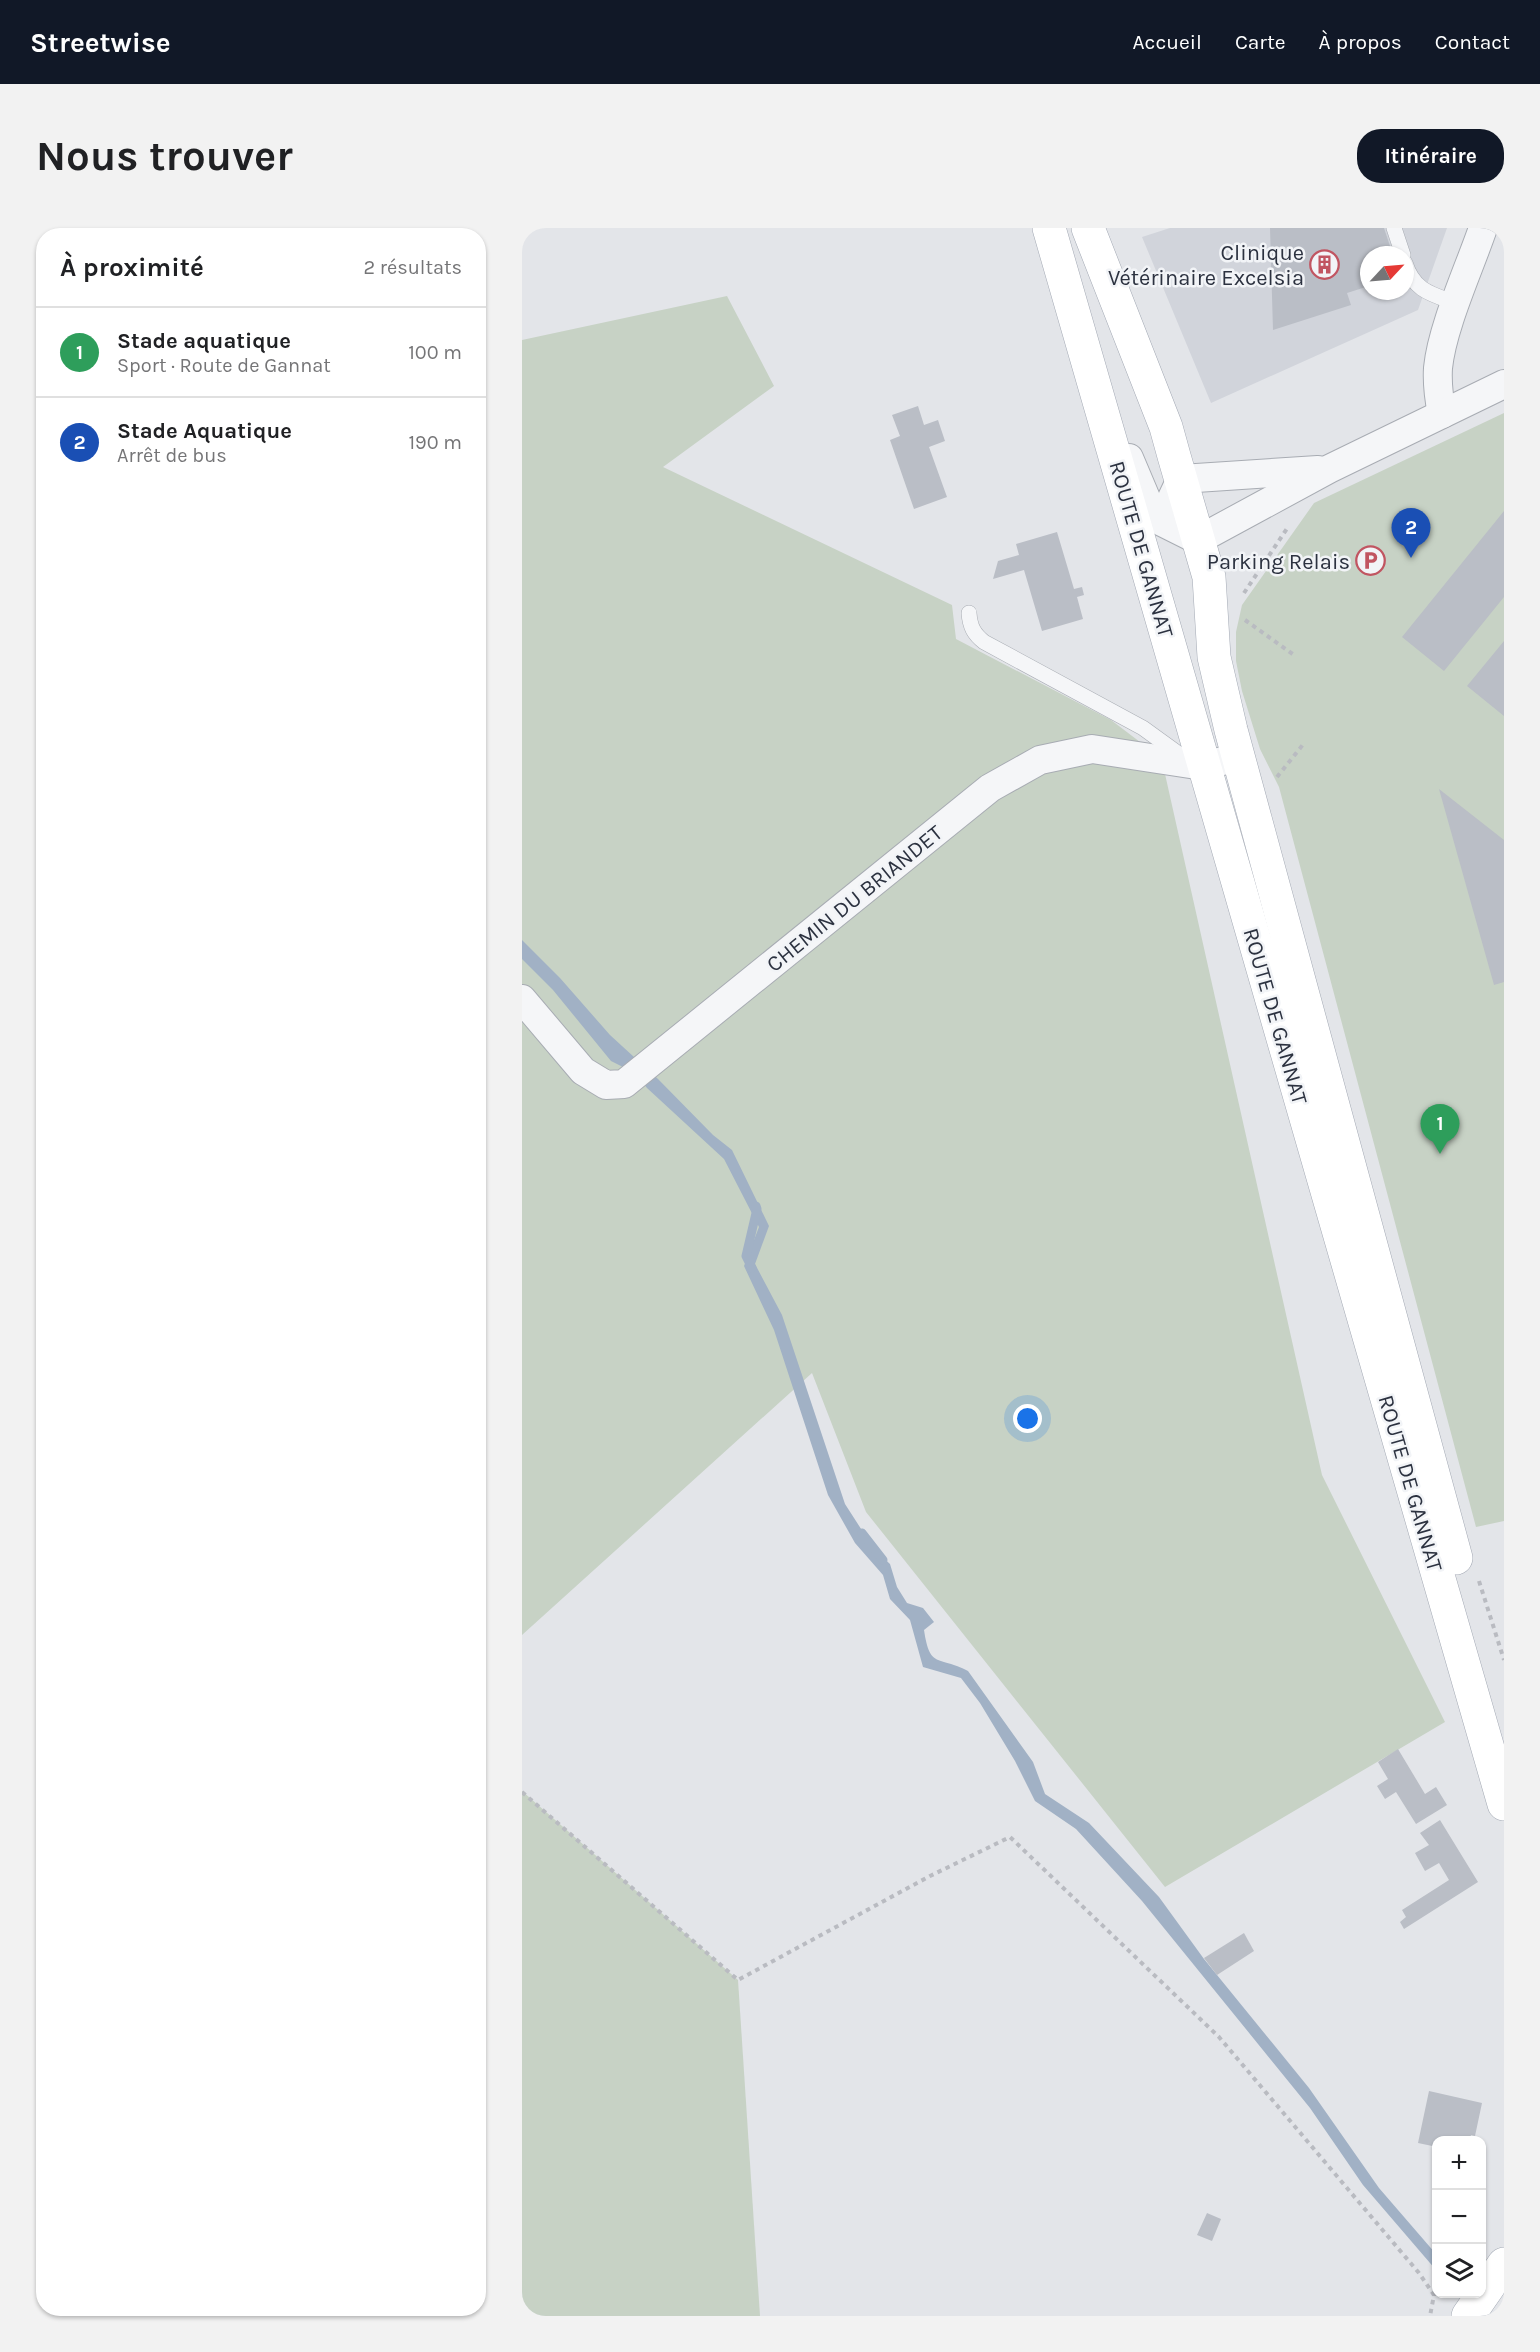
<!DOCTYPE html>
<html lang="fr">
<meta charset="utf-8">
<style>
:root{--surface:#fff;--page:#f2f2f2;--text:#202124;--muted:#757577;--line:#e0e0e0;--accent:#111827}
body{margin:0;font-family:Karla,sans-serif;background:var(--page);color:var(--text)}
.controls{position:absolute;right:18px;bottom:18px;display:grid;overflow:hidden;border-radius:12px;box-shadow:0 2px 4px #0004}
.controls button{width:54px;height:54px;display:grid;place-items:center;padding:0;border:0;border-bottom:2px solid var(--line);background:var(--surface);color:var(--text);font:30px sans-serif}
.compass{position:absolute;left:838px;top:18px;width:54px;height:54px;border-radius:50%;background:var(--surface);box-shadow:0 2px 4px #0004;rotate:64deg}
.you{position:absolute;left:506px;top:1191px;width:21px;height:21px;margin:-15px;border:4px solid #fff;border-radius:50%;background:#1a73e8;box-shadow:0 0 0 9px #1a73e833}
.badge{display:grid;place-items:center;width:39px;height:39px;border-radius:50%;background:var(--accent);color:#fff;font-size:20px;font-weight:700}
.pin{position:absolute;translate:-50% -50px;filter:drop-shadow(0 2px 3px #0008)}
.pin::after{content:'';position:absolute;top:32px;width:21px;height:18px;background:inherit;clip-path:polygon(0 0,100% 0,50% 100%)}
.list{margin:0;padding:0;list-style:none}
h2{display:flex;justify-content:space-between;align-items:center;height:78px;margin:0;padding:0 24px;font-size:26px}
h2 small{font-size:20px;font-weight:400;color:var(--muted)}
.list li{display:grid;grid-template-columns:39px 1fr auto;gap:18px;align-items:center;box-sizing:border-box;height:90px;padding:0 24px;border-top:2px solid var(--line)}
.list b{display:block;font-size:22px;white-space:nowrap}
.list p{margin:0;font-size:20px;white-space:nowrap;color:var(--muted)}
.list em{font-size:20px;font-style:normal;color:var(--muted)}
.icon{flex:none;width:33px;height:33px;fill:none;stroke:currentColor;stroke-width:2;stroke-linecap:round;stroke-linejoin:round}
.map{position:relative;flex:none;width:982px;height:2088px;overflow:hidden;border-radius:24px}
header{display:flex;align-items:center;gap:36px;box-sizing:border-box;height:84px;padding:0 30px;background:var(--accent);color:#fff}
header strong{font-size:28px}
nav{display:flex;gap:33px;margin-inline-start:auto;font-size:21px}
.intro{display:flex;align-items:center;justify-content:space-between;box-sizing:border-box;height:144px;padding:0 36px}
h1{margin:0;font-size:42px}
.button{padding:15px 27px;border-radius:24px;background:var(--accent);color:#fff;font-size:21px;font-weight:700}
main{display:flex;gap:36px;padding:0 36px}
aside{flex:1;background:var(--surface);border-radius:24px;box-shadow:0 2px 4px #0004}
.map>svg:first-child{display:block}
.built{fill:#d1d4db;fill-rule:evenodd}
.green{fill:#c7d2c5}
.water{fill:#a1b1c5}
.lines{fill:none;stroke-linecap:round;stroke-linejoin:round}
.stream{stroke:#a1b1c5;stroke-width:9}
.building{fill:#babec6}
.lane-casing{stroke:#a8acb3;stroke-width:16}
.street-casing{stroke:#a8acb3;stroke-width:30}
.primary-casing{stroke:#a3a9b4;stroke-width:34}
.path{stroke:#b9bbc1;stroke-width:4;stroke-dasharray:4.5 4.5;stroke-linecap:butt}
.lane{stroke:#f5f6f8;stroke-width:15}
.street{stroke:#f5f6f8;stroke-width:28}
.primary{stroke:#fff;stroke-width:33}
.labels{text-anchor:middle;stroke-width:5;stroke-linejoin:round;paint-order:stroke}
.poi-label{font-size:22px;fill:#2c3240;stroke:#f2f4f7;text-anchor:end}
.street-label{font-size:22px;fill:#2c3240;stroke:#f2f4f7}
</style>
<header>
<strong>Streetwise</strong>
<nav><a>Accueil</a><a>Carte</a><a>À propos</a><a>Contact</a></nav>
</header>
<div class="intro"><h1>Nous trouver</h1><a class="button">Itinéraire</a></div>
<main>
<aside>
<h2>À proximité<small>2 résultats</small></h2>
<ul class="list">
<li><span class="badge" style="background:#2e9e5b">1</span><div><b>Stade aquatique</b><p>Sport · Route de Gannat</p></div><em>100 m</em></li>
<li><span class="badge" style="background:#1a4fb4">2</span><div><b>Stade Aquatique</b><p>Arrêt de bus</p></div><em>190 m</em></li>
</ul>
</aside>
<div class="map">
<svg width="982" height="2088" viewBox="0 0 982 2088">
<rect width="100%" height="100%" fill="#e3e5e9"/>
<path class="built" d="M 648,0 L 925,0 L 896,82 L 689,175 L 620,9 ZM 847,27 L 883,27 L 883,63 L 847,63 Z"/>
<g class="green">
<polygon points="205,68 252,158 141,239 430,377 434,411 589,492 618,514 643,546 800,1247 923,1494 643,1659 344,1284 290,1145 0,1407 0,112"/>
<polygon points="982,185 982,1293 954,1299 757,559 738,521 720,463 714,433 714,404 720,377 792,275"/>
<polygon points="0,1563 216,1752 238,2088 0,2088"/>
</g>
<path class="water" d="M 0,712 L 38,750 L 88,807 L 136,851 L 191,907 L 210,922 L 247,998 L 233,1036 L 260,1087 L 323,1276 L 352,1321 L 368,1336 L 375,1359 L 385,1375 L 401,1380 L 412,1394 L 402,1402 C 408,1442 416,1427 446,1443 L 511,1534 L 523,1566 L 567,1595 L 637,1669 L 682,1731 L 787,1860 L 857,1960 L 914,2026 L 914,2042 L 841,1957 L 788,1880 L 620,1673 L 554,1601 L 513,1573 L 493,1533 L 458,1475 L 439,1450 L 401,1439 L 388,1392 L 368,1371 L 361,1347 L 333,1315 L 306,1267 L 252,1102 L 222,1038 L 237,999 L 202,931 L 125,860 L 113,845 L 89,833 L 31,762 L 0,731 Z"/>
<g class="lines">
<g class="stream">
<polyline points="230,1040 224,1028 235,981 234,978"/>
<polyline points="340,1305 361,1332"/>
</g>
</g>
<g class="building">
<polygon points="748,0 862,0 871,27 847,27 847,58 825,65 829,77 751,102"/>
<polygon points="396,178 402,197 416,192 423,213 407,219 425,269 392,281 368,212 378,208 370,187"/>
<polygon points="982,283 982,369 922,443 880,409"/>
<polygon points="535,304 552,361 560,359 562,367 555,369 561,391 520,403 502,342 471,351 476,333 497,327 494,316"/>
<polygon points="982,413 982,488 945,458"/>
<polygon points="917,561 982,612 982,754 972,757"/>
<polygon points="876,1521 903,1566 914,1559 925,1577 894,1596 874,1564 863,1571 855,1558 866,1551 856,1534"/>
<polygon points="918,1592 956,1654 882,1701 878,1694 884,1689 880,1682 927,1652 917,1635 903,1643 893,1625 907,1617 898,1605"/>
<polygon points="722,1705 732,1723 695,1747 682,1730"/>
<polygon points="907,1863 960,1875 953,1908 949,1907 947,1912 915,1912 915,1919 896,1915"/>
<polygon points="685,1985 699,1991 690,2013 675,2007"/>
</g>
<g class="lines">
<defs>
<g id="lane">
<polyline points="872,0 881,27"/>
<path d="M 883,35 C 892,63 909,66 934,75"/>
<path d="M 447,385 C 448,399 452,406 462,414 L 621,500 L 661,529"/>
</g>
<g id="street">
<path d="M 920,186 C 917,171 915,156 916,140 C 920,99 947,41 961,0"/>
<polyline points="607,230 629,282 640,294 676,312 807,241 982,156"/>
<polyline points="650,270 659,251 796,242"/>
<polyline points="0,771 61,843 84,857 102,856 468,560 518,532 570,521 681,538 716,529"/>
</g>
<g id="primary">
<polyline points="527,0 982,1576"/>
<polyline points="566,0 644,199 652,228 687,349 692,429 709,502 934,1330"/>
<polyline points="946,2088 982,2036"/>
</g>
</defs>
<use href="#lane" class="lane-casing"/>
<use href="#street" class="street-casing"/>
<use href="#primary" class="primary-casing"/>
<g class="path">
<polyline points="722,365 766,299"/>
<polyline points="723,392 772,427"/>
<polyline points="755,549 783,514"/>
<polyline points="957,1353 982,1432"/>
<polyline points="0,1564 216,1752 408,1648 488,1609 697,1809 897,2045 912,2067 908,2088"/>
</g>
<use href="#lane" class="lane"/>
<use href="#street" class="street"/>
<use href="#primary" class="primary"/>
</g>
<defs>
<symbol id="building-ring" viewBox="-11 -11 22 22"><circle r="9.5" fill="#f2f4f7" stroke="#c15561" stroke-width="1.5"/><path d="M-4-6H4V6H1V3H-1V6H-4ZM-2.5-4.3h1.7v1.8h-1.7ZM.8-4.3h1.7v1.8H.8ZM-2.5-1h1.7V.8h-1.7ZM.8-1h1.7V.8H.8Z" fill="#c15561"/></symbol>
<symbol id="parking-ring" viewBox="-11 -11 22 22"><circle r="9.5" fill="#f2f4f7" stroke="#c15561" stroke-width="1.5"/><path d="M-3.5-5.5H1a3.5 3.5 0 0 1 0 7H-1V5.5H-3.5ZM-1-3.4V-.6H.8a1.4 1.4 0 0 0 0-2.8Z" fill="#c15561"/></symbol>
</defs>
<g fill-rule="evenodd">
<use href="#building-ring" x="786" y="20" width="33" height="33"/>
<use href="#parking-ring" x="832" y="316" width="33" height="33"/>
</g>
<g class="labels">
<g class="poi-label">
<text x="782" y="32">Clinique<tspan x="782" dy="25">Vétérinaire Excelsia</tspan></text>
<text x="828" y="341">Parking Relais</text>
</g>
<g class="street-label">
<text transform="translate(620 321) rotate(74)" y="8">ROUTE DE GANNAT</text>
<text transform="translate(332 670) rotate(-39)" y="8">CHEMIN DU BRIANDET</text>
<text transform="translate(754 788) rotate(74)" y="8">ROUTE DE GANNAT</text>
<text transform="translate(889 1255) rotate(74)" y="8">ROUTE DE GANNAT</text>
</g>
</g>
</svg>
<div class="controls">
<button>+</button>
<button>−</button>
<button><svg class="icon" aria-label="layers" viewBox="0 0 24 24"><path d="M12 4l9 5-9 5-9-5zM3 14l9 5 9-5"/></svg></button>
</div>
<svg class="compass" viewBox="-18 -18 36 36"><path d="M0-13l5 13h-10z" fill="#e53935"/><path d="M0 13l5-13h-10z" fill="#757577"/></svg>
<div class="you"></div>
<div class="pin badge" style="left:918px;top:926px;background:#2e9e5b">1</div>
<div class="pin badge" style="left:889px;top:330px;background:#1a4fb4">2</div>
</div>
</main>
